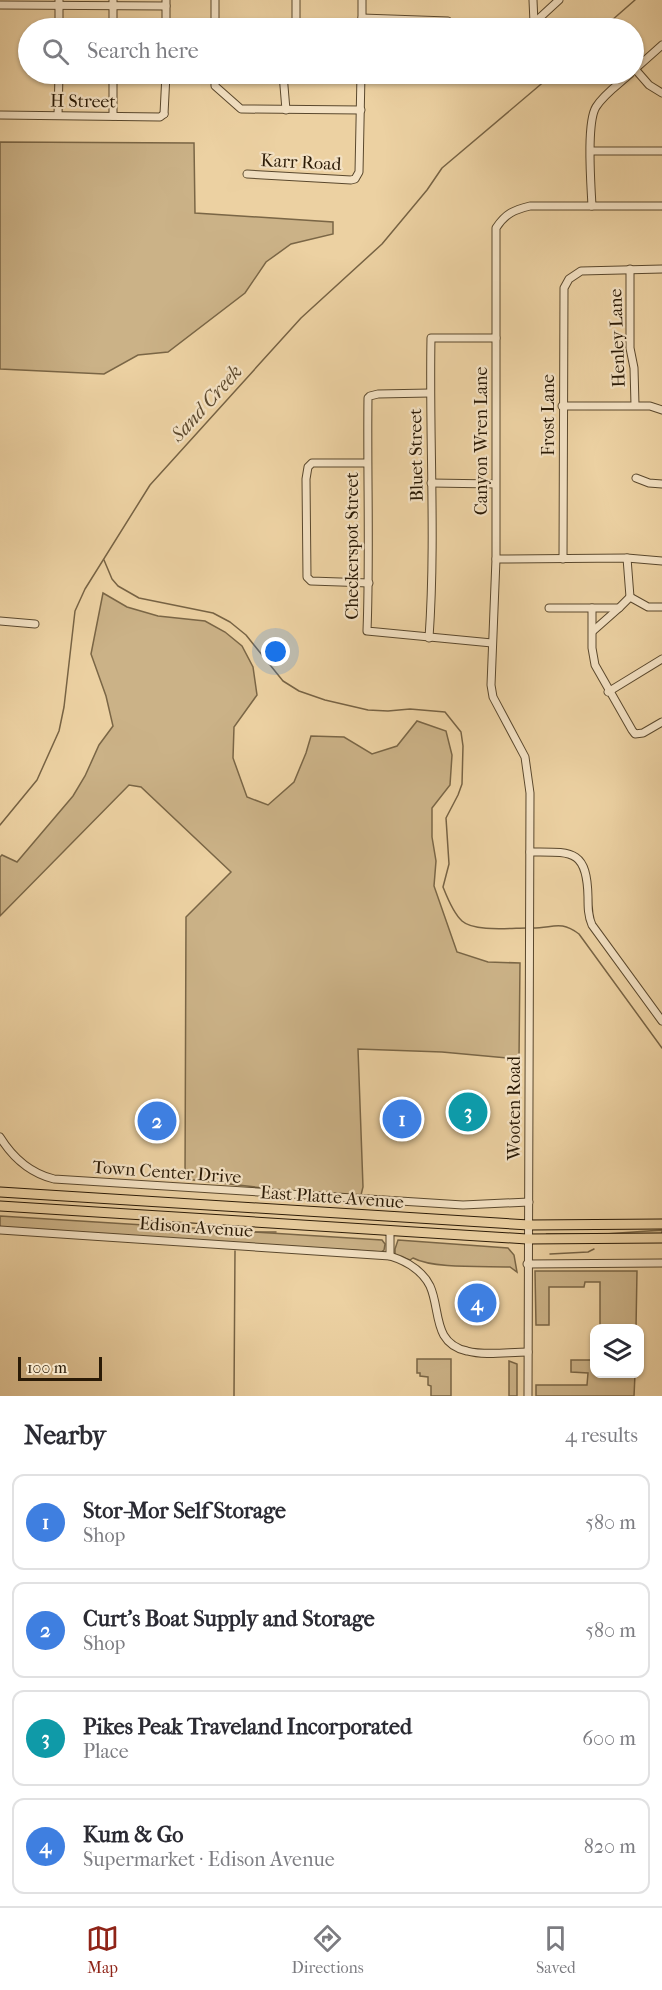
<!DOCTYPE html>
<meta charset="utf-8">
<style>
:root{--surface:#fff;--page:#f7f7f7;--text:#2b2b33;--muted:#7c7c81;--line:#e1e1e2;--accent:#8f2418}
body{margin:0;font-family:"IM FELL French Canon",serif;background:var(--page);color:var(--text)}
.controls{position:absolute;right:18px;bottom:18px;display:grid;overflow:hidden;border-radius:12px;box-shadow:0 2px 4px #0004}
.controls button{width:54px;height:54px;display:grid;place-items:center;padding:0;border:0;border-bottom:2px solid var(--line);background:var(--surface);color:var(--text);font:30px sans-serif}
.scale{position:absolute;left:18px;bottom:15px;width:84px;box-sizing:border-box;padding-left:6px;border:3px solid #2a1a06;border-top:0;font-size:16px;line-height:21px;white-space:nowrap;color:#2a1a06;-webkit-text-stroke:4px #f3e1c3;paint-order:stroke}
.you{position:absolute;left:276px;top:652px;width:21px;height:21px;margin:-15px;border:4px solid #fff;border-radius:50%;background:#1a73e8;box-shadow:0 0 0 9px #1a73e833}
.badge{display:grid;place-items:center;width:39px;height:39px;border-radius:50%;background:var(--accent);color:#fff;font-size:20px;font-weight:700}
.pin{position:absolute;translate:-50% -50%;border:3px solid #fff;box-shadow:0 2px 6px #0006}
.list{margin:0;padding:0;list-style:none}
h2{display:flex;justify-content:space-between;align-items:center;height:78px;margin:0;padding:0 24px;font-size:26px}
h2 small{font-size:20px;font-weight:400;color:var(--muted)}
.list li{display:grid;grid-template-columns:39px 1fr auto;gap:18px;align-items:center;box-sizing:border-box;height:96px;margin:0 12px 12px;padding:0 12px;border:2px solid var(--line);border-radius:12px}
.list b{display:block;font-size:22px;white-space:nowrap}
.list p{margin:0;font-size:20px;white-space:nowrap;color:var(--muted)}
.list em{font-size:20px;font-style:normal;color:var(--muted)}
.icon{flex:none;width:33px;height:33px;fill:none;stroke:currentColor;stroke-width:2;stroke-linecap:round;stroke-linejoin:round}
.map{position:relative;flex:none;width:662px;height:1396px;overflow:hidden}
.search{position:absolute;background:var(--surface);box-shadow:0 2px 4px #0004;left:18px;right:18px;top:18px;height:66px;display:flex;align-items:center;gap:15px;box-sizing:border-box;padding:0 21px;border-radius:33px;color:var(--muted);font-size:22px}
.sheet{height:510px;background:var(--surface)}
nav{display:flex;justify-content:space-around;align-items:center;box-sizing:border-box;height:84px;border-top:2px solid var(--line);background:var(--surface);font-size:16px;color:var(--muted)}
nav a{display:grid;justify-items:center;gap:3px}
nav .on{color:var(--accent)}
.map>svg:first-child{display:block}
.green{fill:#cbb287;stroke:#7a6646;stroke-width:1.5}
.lines{fill:none;stroke-linecap:round;stroke-linejoin:round}
.stream{stroke:#776344;stroke-width:1.5}
.minor-casing{stroke:#5a482d;stroke-width:9}
.highway-casing{stroke:#2a1a06;stroke-width:11}
.minor{stroke:#f3e1c3;stroke-width:7}
.highway{stroke:#ecd1a2;stroke-width:9}
.labels{text-anchor:middle;stroke-width:4.5;stroke-linejoin:round;paint-order:stroke}
.street-label{font-size:18px;fill:#2a1a06;stroke:#f3e1c3}
.water-label{font-size:20px;font-style:italic;fill:#5d4a2f;stroke:#f3e1c3}
</style>
<div class="map">
<svg width="662" height="1396" viewBox="0 0 662 1396">
<rect width="100%" height="100%" fill="#ecd1a2"/>
<filter id="stains"><feTurbulence type="fractalNoise" baseFrequency=".00333" numOctaves="4"/><feColorMatrix values="0 0 0 0 .2 0 0 0 0 .09 0 0 0 0 .02 0 0 0 .5 -.17"/></filter>
<radialGradient id="worn" r=".72"><stop offset=".6" stop-color="#630" stop-opacity="0"/><stop offset="1" stop-color="#630" stop-opacity=".3"/></radialGradient>
<g class="green">
<polygon points="0,142 194,143 195,213 333,222 333,234 291,244 266,262 245,293 168,352 138,355 104,374 0,369"/>
<polygon points="103,593 127,607 158,616 205,621 225,632 242,646 253,667 257,695 234,727 233,758 247,797 268,805 294,782 306,753 311,736 344,737 372,754 397,746 417,721 446,731 452,755 450,785 432,808 432,837 436,861 434,886 457,952 488,962 520,963 519,1059 442,1052 358,1049 363,1187 360,1199 185,1179 186,917 231,872 141,787 129,785 0,916 0,857 2,855 17,862 73,796 85,776 99,745 113,726 106,696 91,654"/>
<polygon points="0,1216 382,1240 385,1244 384,1250 381,1252 0,1228"/>
<polygon points="662,1230 662,1235 550,1236 546,1234 605,1234"/>
<path d="M 398,1240 L 508,1248 L 514,1255 L 517,1272 L 510,1267 C 484,1266 434,1269 413,1258 L 410,1260 L 395,1255 L 395,1249 Z"/>
<polygon points="535,1271 637,1271 636,1328 600,1328 600,1282 585,1282 584,1287 549,1287 549,1325 536,1325"/>
<polygon points="417,1359 451,1359 451,1396 431,1396 431,1386 428,1385 428,1377 420,1376 420,1373 417,1373"/>
<polygon points="571,1360 594,1360 594,1374 606,1374 606,1376 623,1377 623,1374 635,1374 634,1396 536,1396 536,1385 587,1385 588,1373 571,1372"/>
<polygon points="509,1361 517,1364 517,1396 509,1396"/>
</g>
<g class="lines">
<g class="stream">
<polyline points="603,28 635,0"/>
<path d="M 104,560 L 112,579 L 118,586 L 139,598 L 213,613 L 230,622 L 246,635 L 283,681 L 299,691 L 325,700 L 368,710 L 388,711 L 410,709 L 445,712 L 461,732 L 463,746 L 462,784 L 458,795 L 446,818 L 449,864 L 443,887 C 447,897 453,913 462,921 C 474,932 511,928 527,928"/>
<polyline points="0,825 37,780 59,731 64,707 75,611 85,589 150,485 301,318 382,244 427,190 442,168 553,74"/>
<path d="M 532,928 C 554,928 560,920 579,934 L 662,1048"/>
<polyline points="234,1237 238,1232 276,1232"/>
<polyline points="550,1254 588,1252 594,1249"/>
<polyline points="234,1396 235,1251"/>
</g>
<defs>
<g id="minor">
<polyline points="113,0 113,28"/>
<polyline points="215,0 215,27"/>
<polyline points="362,0 362,23"/>
<polyline points="533,0 534,23"/>
<polyline points="0,5 166,6"/>
<polyline points="362,18 448,21"/>
<polyline points="534,23 559,0"/>
<polyline points="215,25 362,25"/>
<polyline points="296,25 296,0"/>
<polyline points="59,28 59,0"/>
<polyline points="166,28 166,0"/>
<polyline points="635,69 649,85 662,93"/>
<polyline points="634,70 662,45"/>
<polyline points="113,74 113,116"/>
<polyline points="215,74 215,86 241,109 361,110"/>
<polyline points="283,74 286,110"/>
<polyline points="164,114 166,74"/>
<polyline points="0,115 160,117 164,114"/>
<polyline points="58,115 59,74"/>
<polyline points="591,151 662,151"/>
<polyline points="247,174 351,180 355,179 359,172 361,74"/>
<path d="M 592,206 C 591,185 586,123 596,107 C 604,94 619,84 630,74"/>
<polyline points="630,269 630,348 634,368 635,405"/>
<path d="M 430,393 L 378,394 L 370,396 L 368,398 C 367,476 370,553 367,631 L 492,643"/>
<polyline points="562,406 650,406 662,410"/>
<polyline points="367,463 312,463 308,467 306,479 307,577 311,581 369,583"/>
<polyline points="636,478 649,483 662,484"/>
<polyline points="431,483 495,484"/>
<polyline points="627,558 630,597"/>
<polyline points="496,559 627,558 662,561"/>
<polyline points="563,559 564,288 569,279 581,271 662,269"/>
<polyline points="549,608 619,608 630,597 648,607 662,607"/>
<polyline points="592,608 592,648 595,665 632,730 635,734 643,733 662,722"/>
<polyline points="0,621 35,624"/>
<polyline points="593,631 619,608"/>
<path d="M 429,638 C 436,538 429,438 431,338 L 496,338"/>
<polyline points="608,692 662,659"/>
<path d="M 530,852 C 572,852 587,849 588,897 C 588,907 588,916 592,925 L 662,1021"/>
<path d="M 0,1137 C 13,1158 30,1173 54,1179 L 463,1205 L 529,1202"/>
<path d="M 0,1230 L 390,1256 C 406,1261 422,1270 430,1286 C 441,1310 432,1343 467,1351 C 485,1356 508,1352 528,1352"/>
<polyline points="390,1256 390,1230"/>
<polyline points="527,1264 662,1263"/>
<path d="M 528,1396 L 530,793 L 525,757 L 493,697 L 491,685 L 496,559 L 496,228 C 506,213 514,210 530,206 L 662,206"/>
</g>
<g id="highway">
<polyline points="0,1192 529,1225 662,1224"/>
<polyline points="0,1206 527,1239 662,1238"/>
</g>
</defs>
<use href="#minor" class="minor-casing"/>
<use href="#highway" class="highway-casing"/>
<use href="#minor" class="minor"/>
<use href="#highway" class="highway"/>
</g>
<g class="labels">
<g class="street-label">
<text transform="translate(83 101) rotate(1)" y="6">H Street</text>
<text transform="translate(301 162) rotate(3)" y="6">Karr Road</text>
<text transform="translate(617 338) rotate(-92)" y="6">Henley Lane</text>
<text transform="translate(548 415) rotate(-90)" y="6">Frost Lane</text>
<text transform="translate(481 441) rotate(-90)" y="6">Canyon Wren Lane</text>
<text transform="translate(416 455) rotate(-91)" y="6">Bluet Street</text>
<text transform="translate(352 546) rotate(-90)" y="6">Checkerspot Street</text>
<text transform="translate(514 1108) rotate(-90)" y="6">Wooten Road</text>
<text transform="translate(167 1172) rotate(4)" y="6">Town Center Drive</text>
<text transform="translate(332 1197) rotate(4)" y="6">East Platte Avenue</text>
<text transform="translate(196 1227) rotate(4)" y="6">Edison Avenue</text>
</g>
<g class="water-label">
<text transform="translate(206 403) rotate(-48)" y="7">Sand Creek</text>
</g>
</g>
<rect width="100%" height="100%" filter="url(#stains)"/>
<rect width="100%" height="100%" fill="url(#worn)"/>
</svg>
<div class="controls">
<button><svg class="icon" aria-label="layers" viewBox="0 0 24 24"><path d="M12 4l9 5-9 5-9-5zM3 14l9 5 9-5"/></svg></button>
</div>
<div class="scale">100 m</div>
<div class="you"></div>
<div class="pin badge" style="left:402px;top:1119px;background:#3f7fe0">1</div>
<div class="pin badge" style="left:157px;top:1121px;background:#3f7fe0">2</div>
<div class="pin badge" style="left:468px;top:1112px;background:#0f9aa8">3</div>
<div class="pin badge" style="left:477px;top:1303px;background:#3f7fe0">4</div>
<div class="search"><svg class="icon" aria-label="search" viewBox="0 0 24 24"><circle cx="10" cy="10" r="6"/><path d="M15 15l6 6"/></svg>Search here</div>
</div>
<section class="sheet">
<h2>Nearby<small>4 results</small></h2>
<ul class="list">
<li><span class="badge" style="background:#3f7fe0">1</span><div><b>Stor-Mor Self Storage</b><p>Shop</p></div><em>580 m</em></li>
<li><span class="badge" style="background:#3f7fe0">2</span><div><b>Curt's Boat Supply and Storage</b><p>Shop</p></div><em>580 m</em></li>
<li><span class="badge" style="background:#0f9aa8">3</span><div><b>Pikes Peak Traveland Incorporated</b><p>Place</p></div><em>600 m</em></li>
<li><span class="badge" style="background:#3f7fe0">4</span><div><b>Kum &amp; Go</b><p>Supermarket · Edison Avenue</p></div><em>820 m</em></li>
</ul>
</section>
<nav>
<a class="on"><svg class="icon" aria-label="map" viewBox="0 0 24 24"><path d="M3 6l6-2 6 2 6-2v14l-6 2-6-2-6 2zM9 4v14M15 6v14"/></svg>Map</a>
<a><svg class="icon" aria-label="directions" viewBox="0 0 24 24"><path d="M12 3l9 9-9 9-9-9zM9 14v-3h6M13 9l2 2-2 2"/></svg>Directions</a>
<a><svg class="icon" aria-label="saved" viewBox="0 0 24 24"><path d="M7 4h10v16l-5-4-5 4z"/></svg>Saved</a>
</nav>
